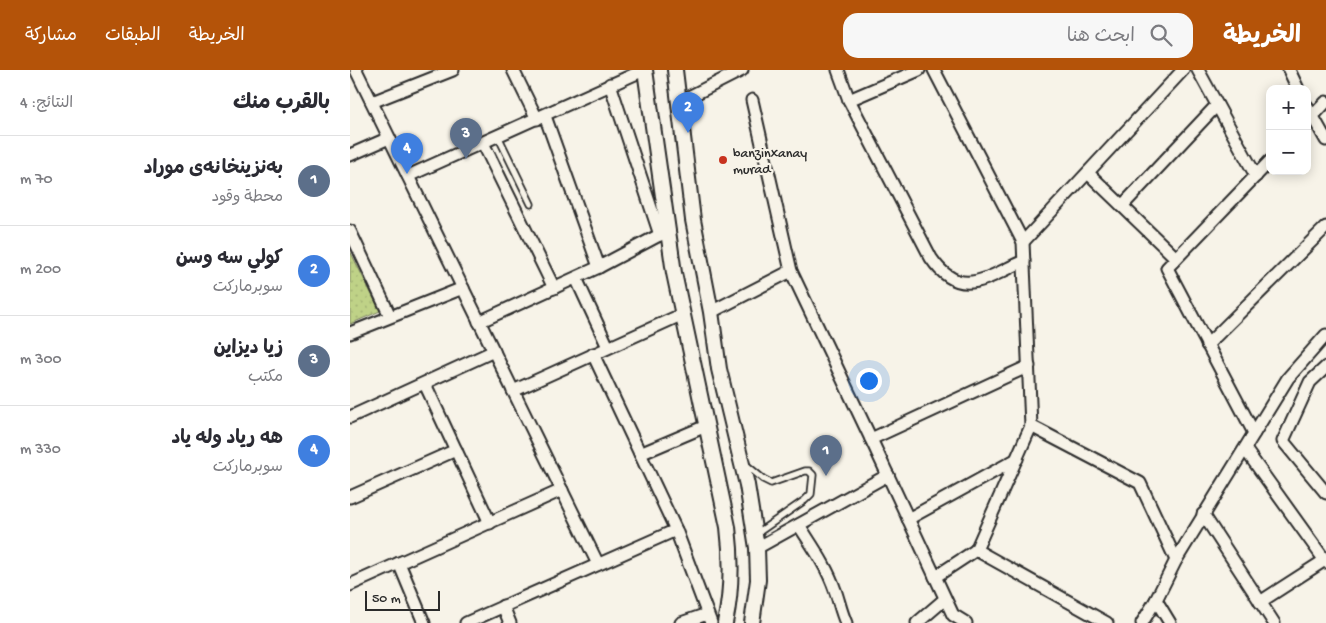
<!DOCTYPE html>
<html lang="ar">
<meta charset="utf-8">
<style>
:root{--surface:#fff;--page:#f7f7f7;--text:#2b2b33;--muted:#7c7c81;--line:#e1e1e2;--accent:#b45309}
body{margin:0;font-family:"Gochi Hand","Playpen Sans Arabic",sans-serif;background:var(--page);color:var(--text);direction:rtl}
.controls{position:absolute;right:15px;top:15px;display:grid;overflow:hidden;border-radius:10px;box-shadow:0 2px 12px #0003}
.controls button{width:45px;height:45px;display:grid;place-items:center;padding:0;border:0;border-bottom:1px solid var(--line);background:var(--surface);color:var(--text);font:25px sans-serif}
.scale{position:absolute;left:15px;bottom:12px;width:75px;box-sizing:border-box;padding-left:5px;border:2px solid #2b2b2b;border-top:0;font-size:14px;line-height:18px;white-space:nowrap;color:#2b2b2b;-webkit-text-stroke:4px #f7f3e8;paint-order:stroke}
.you{position:absolute;left:518px;top:310px;width:18px;height:18px;margin:-12px;border:4px solid #fff;border-radius:50%;background:#1a73e8;box-shadow:0 0 0 8px #1a73e833}
.badge{display:grid;place-items:center;width:32px;height:32px;border-radius:50%;background:var(--accent);color:#fff;font-size:16px;font-weight:700}
.pin{position:absolute;translate:-50% -41px;filter:drop-shadow(0 1px 2px #0008)}
.pin::after{content:'';position:absolute;top:26px;width:18px;height:15px;background:inherit;clip-path:polygon(0 0,100% 0,50% 100%)}
.list{margin:0;padding:0;list-style:none}
h2{display:flex;justify-content:space-between;align-items:center;height:65px;margin:0;padding:0 20px;font-size:21px}
h2 small{font-size:16px;font-weight:400;color:var(--muted)}
.list li{display:grid;grid-template-columns:32px 1fr auto;gap:15px;align-items:center;box-sizing:border-box;height:90px;padding:0 20px;border-top:1px solid var(--line)}
.list b{display:block;font-size:19px;white-space:nowrap}
.list p{margin:0;font-size:16px;white-space:nowrap;color:var(--muted)}
.list em{font-size:16px;font-style:normal;color:var(--muted)}
.icon{flex:none;width:28px;height:28px;fill:none;stroke:currentColor;stroke-width:2;stroke-linecap:round;stroke-linejoin:round}
.map{position:relative;flex:none;width:976px;height:553px;overflow:hidden;direction:ltr}
header{display:flex;align-items:center;gap:30px;box-sizing:border-box;height:70px;padding:0 25px;background:var(--accent);color:#fff}
header strong{font-size:24px}
nav{display:flex;gap:28px;margin-inline-start:auto;font-size:18px}
.search{width:350px;height:45px;background:var(--page);display:flex;align-items:center;gap:12px;box-sizing:border-box;padding:0 18px;border-radius:15px;color:var(--muted);font-size:19px}
main{display:flex}
aside{flex:1;background:var(--surface)}
.map>svg:first-child{display:block}
.park{fill:url(#park-dots);stroke:#757e59}
.lines{fill:none;stroke-linecap:round;stroke-linejoin:round}
.service-casing{stroke:#2b2b2b;stroke-width:9}
.minor-casing{stroke:#2b2b2b;stroke-width:15}
.tertiary-casing{stroke:#2b2b2b;stroke-width:18}
.service{stroke:#f7f3e8;stroke-width:5.5}
.minor{stroke:#f7f3e8;stroke-width:11}
.tertiary{stroke:#f7f3e8;stroke-width:14}
.poi-dot{fill:#c8321e;stroke:#f7f3e8;stroke-width:2}
.labels{text-anchor:middle;stroke-width:4.5;stroke-linejoin:round;paint-order:stroke}
.poi-label{font-size:14px;fill:#2b2b2b;stroke:#f7f3e8;text-anchor:start}
</style>
<header>
<strong>الخريطة</strong>
<div class="search"><svg class="icon" aria-label="search" viewBox="0 0 24 24"><circle cx="10" cy="10" r="6"/><path d="M15 15l6 6"/></svg>ابحث هنا</div>
<nav><a>الخريطة</a><a>الطبقات</a><a>مشاركة</a></nav>
</header>
<main>
<div class="map">
<svg width="976" height="553" viewBox="0 0 976 553">
<defs>
<pattern id="park-dots" width="8" height="8" patternUnits="userSpaceOnUse" patternTransform="scale(1.25)"><rect width="8" height="8" fill="#bfd287"/><path d="M2 2h.1M6 6h.1" fill="none" stroke="#a4b475" stroke-width="1.8" stroke-linecap="round"/></pattern>
</defs>
<rect width="100%" height="100%" fill="#f7f3e8"/>
<filter id="ink" filterUnits="userSpaceOnUse"><feTurbulence type="fractalNoise" baseFrequency=".02" numOctaves="2"/><feDisplacementMap in="SourceGraphic" scale="10" xChannelSelector="R" yChannelSelector="G"/><feConvolveMatrix kernelMatrix="1 2 1 2 8 2 1 2 1" color-interpolation-filters="sRGB"/></filter>
<g filter="url(#ink)">
<polygon class="park" points="0,181 30,241 0,254"/>
<g class="lines">
<defs>
<g id="service">
<polyline points="148,66 181,134"/>
<polyline points="394,393 413,409 421,413 455,401 459,401 463,405 461,424 455,430 406,464"/>
</g>
<g id="minor">
<polyline points="6,0 248,494"/>
<polyline points="163,0 187,49"/>
<path d="M 488,0 L 499,30 L 581,188 C 610,231 637,207 674,191"/>
<polyline points="584,0 673,172 681,356 626,480"/>
<polyline points="848,0 906,106"/>
<polyline points="939,0 948,19"/>
<polyline points="260,14 310,165"/>
<polyline points="402,30 441,201 521,369 603,545 616,553"/>
<polyline points="499,30 569,0"/>
<polyline points="22,32 103,0"/>
<polyline points="329,32 392,0"/>
<polyline points="957,36 976,70"/>
<polyline points="195,46 249,197"/>
<polyline points="958,51 976,32"/>
<polyline points="133,73 204,218"/>
<polyline points="0,85 39,68"/>
<polyline points="738,103 826,188"/>
<polyline points="58,106 294,0"/>
<polyline points="772,136 867,35"/>
<polyline points="0,161 40,246"/>
<polyline points="673,172 833,0"/>
<polyline points="226,208 258,277"/>
<polyline points="361,242 441,201"/>
<polyline points="129,252 249,197 317,161"/>
<polyline points="0,263 113,218"/>
<polyline points="857,275 976,157"/>
<polyline points="243,284 326,460 361,553"/>
<polyline points="976,297 960,312 933,371 976,423"/>
<polyline points="75,314 140,453"/>
<polyline points="163,321 333,244"/>
<polyline points="0,347 144,281"/>
<polyline points="681,356 790,413 826,490"/>
<polyline points="904,363 817,198 920,91"/>
<polyline points="521,369 679,296"/>
<polyline points="895,379 976,492"/>
<polyline points="290,384 356,356"/>
<polyline points="0,427 106,380"/>
<polyline points="853,444 924,553"/>
<polyline points="558,449 667,389"/>
<path d="M 449,455 C 462,476 477,496 485,520 C 489,531 491,542 496,553"/>
<polyline points="407,478 538,405"/>
<polyline points="49,493 74,553"/>
<polyline points="585,507 626,480 757,553"/>
<polyline points="0,515 212,420"/>
<polyline points="806,530 820,553"/>
<polyline points="910,532 975,490"/>
<polyline points="153,536 160,553"/>
<polyline points="116,553 326,460"/>
<polyline points="331,553 357,544"/>
<polyline points="567,553 595,529"/>
<polyline points="792,553 806,530 826,490 938,308 976,265"/>
</g>
<g id="tertiary">
<path d="M 295,0 L 324,203 L 378,457 C 382,490 382,521 375,553"/>
<polyline points="325,0 343,150 361,242 369,299 397,415 407,478 408,510 402,553"/>
</g>
</defs>
<use href="#service" class="service-casing"/>
<use href="#minor" class="minor-casing"/>
<use href="#tertiary" class="tertiary-casing"/>
<use href="#service" class="service"/>
<use href="#minor" class="minor"/>
<use href="#tertiary" class="tertiary"/>
</g>
</g>
<circle class="poi-dot" cx="373" cy="90" r="5"/>
<g class="labels">
<g class="poi-label">
<text x="383" y="87">banzinxanay<tspan x="383" dy="16">murad</tspan></text>
</g>
</g>
</svg>
<div class="controls">
<button>+</button>
<button>−</button>
</div>
<div class="scale">50 m</div>
<div class="you"></div>
<div class="pin badge" style="left:476px;top:406px;background:#5c6f8a">1</div>
<div class="pin badge" style="left:338px;top:63px;background:#3f7fe0">2</div>
<div class="pin badge" style="left:116px;top:89px;background:#5c6f8a">3</div>
<div class="pin badge" style="left:57px;top:104px;background:#3f7fe0">4</div>
</div>
<aside>
<h2>بالقرب منك<small>النتائج: 4</small></h2>
<ul class="list">
<li><span class="badge" style="background:#5c6f8a">1</span><div><b>بەنزینخانەی موراد</b><p>محطة وقود</p></div><em>70 m</em></li>
<li><span class="badge" style="background:#3f7fe0">2</span><div><b>كولي سه وسن</b><p>سوبرماركت</p></div><em>200 m</em></li>
<li><span class="badge" style="background:#5c6f8a">3</span><div><b>زیا دیزاین</b><p>مكتب</p></div><em>300 m</em></li>
<li><span class="badge" style="background:#3f7fe0">4</span><div><b>هه رياد وله ياد</b><p>سوبرماركت</p></div><em>330 m</em></li>
</ul>
</aside>
</main>
